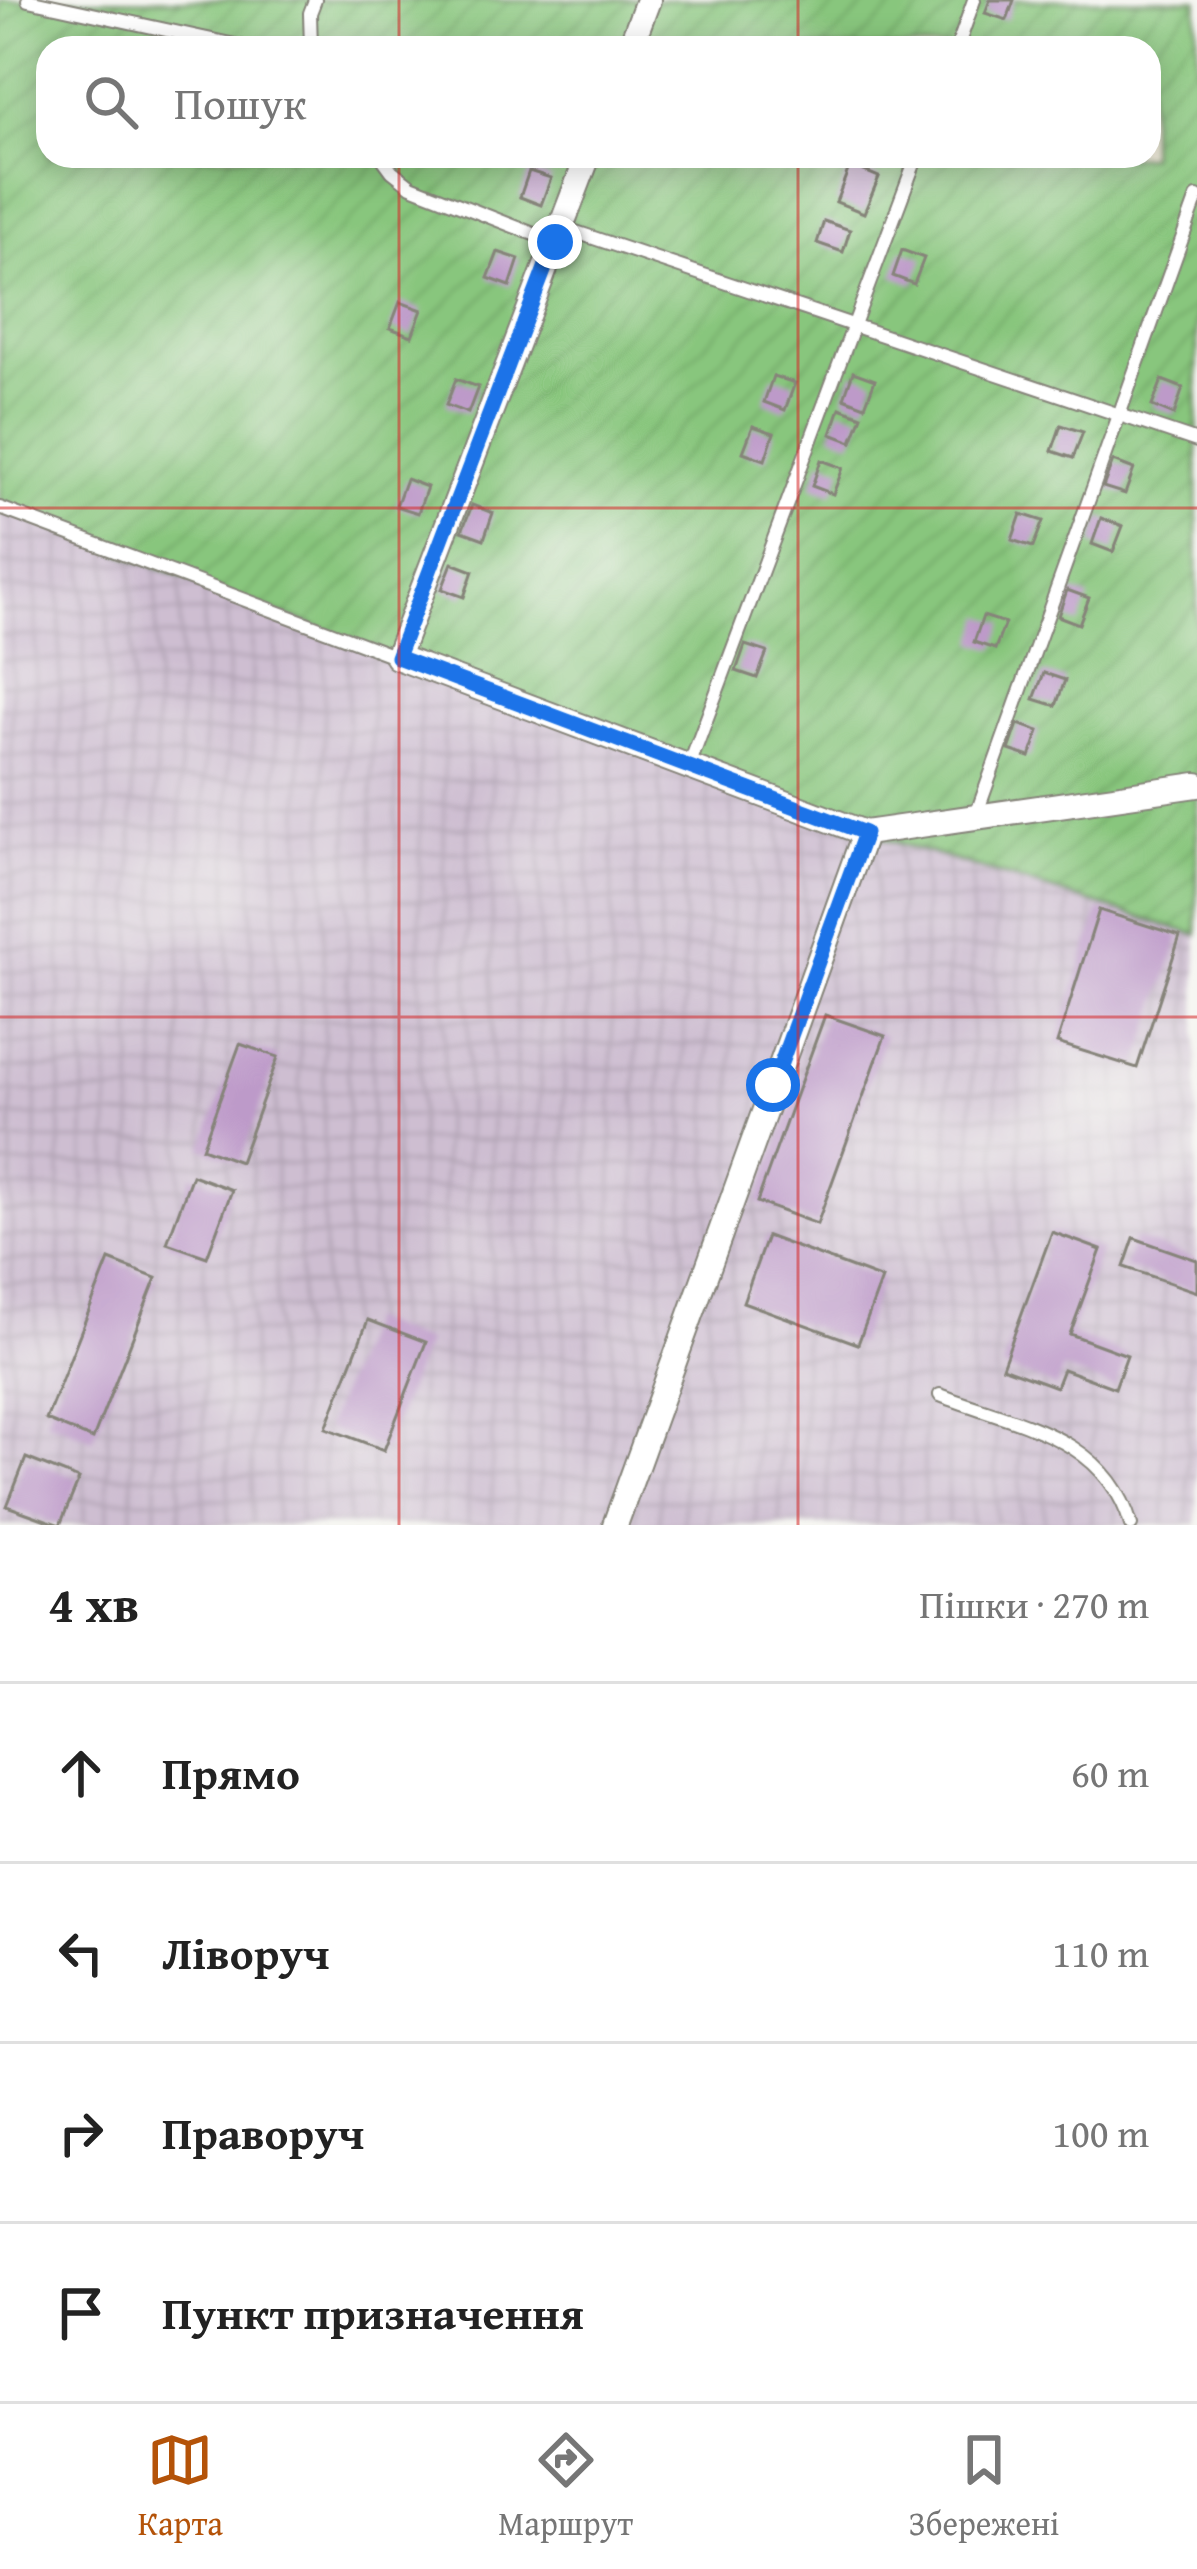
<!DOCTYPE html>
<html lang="uk">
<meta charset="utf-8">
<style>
:root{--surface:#fff;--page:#f2f2f2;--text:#222;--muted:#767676;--line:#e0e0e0;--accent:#b45309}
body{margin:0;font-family:"Gentium Book Plus",serif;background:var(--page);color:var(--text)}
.stop{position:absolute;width:36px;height:36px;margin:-27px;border:9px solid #1a73e8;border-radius:50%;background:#fff}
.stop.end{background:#1a73e8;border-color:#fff;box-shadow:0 3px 12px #0008}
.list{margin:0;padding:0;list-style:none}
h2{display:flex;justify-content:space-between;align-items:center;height:156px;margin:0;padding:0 48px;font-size:51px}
h2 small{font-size:39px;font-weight:400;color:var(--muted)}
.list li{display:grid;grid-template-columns:78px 1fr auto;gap:36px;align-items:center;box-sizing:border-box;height:180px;padding:0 48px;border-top:3px solid var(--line)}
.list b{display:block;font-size:45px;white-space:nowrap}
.list em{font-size:39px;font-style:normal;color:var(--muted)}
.icon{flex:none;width:66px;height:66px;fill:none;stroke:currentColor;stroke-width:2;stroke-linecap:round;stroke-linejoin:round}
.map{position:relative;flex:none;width:1197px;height:1525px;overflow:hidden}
.search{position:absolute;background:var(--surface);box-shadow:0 6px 30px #0003;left:36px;right:36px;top:36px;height:132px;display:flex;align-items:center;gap:30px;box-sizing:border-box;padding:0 42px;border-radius:36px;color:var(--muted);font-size:45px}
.sheet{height:876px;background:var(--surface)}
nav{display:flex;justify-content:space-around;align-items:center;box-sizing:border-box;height:168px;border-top:3px solid var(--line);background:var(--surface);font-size:33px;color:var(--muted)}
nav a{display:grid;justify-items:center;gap:6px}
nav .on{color:var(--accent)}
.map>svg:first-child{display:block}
.industrial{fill:url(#industrial-grid)}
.garden{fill:url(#garden-furrows);stroke:#52714c;stroke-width:3;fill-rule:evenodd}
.building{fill:#bd9ac9}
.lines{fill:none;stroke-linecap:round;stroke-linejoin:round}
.lane-casing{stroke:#86847a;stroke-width:16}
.street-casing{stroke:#86847a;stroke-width:28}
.lane{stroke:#fff;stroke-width:12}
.street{stroke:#fff;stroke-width:24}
.route{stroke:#1a73e8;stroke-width:15}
.grid{fill:none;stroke:#d62828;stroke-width:3;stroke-opacity:0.55}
</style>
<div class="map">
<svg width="1197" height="1525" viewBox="0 0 1197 1525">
<defs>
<pattern id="industrial-grid" width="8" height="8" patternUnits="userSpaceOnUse" patternTransform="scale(3)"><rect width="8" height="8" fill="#cebed1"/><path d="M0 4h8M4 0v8" fill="none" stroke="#b0a3b3"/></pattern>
<pattern id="garden-furrows" width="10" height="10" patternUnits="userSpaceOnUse" patternTransform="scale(3)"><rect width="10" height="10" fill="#88c67d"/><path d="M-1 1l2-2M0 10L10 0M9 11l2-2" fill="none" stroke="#75aa6b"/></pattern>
</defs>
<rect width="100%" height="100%" fill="#f6f6f2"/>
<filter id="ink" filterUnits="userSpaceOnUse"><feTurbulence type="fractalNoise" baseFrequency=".00833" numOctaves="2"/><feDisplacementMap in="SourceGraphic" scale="24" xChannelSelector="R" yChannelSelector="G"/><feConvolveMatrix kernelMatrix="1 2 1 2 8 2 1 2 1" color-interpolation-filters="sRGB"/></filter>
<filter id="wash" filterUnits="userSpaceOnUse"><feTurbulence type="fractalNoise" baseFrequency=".004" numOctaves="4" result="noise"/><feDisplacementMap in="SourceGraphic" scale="48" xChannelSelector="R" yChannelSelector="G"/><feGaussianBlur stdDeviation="2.7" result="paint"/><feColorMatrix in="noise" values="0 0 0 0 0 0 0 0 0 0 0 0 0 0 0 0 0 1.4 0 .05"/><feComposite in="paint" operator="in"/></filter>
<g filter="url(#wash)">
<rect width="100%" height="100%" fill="#f0ebd7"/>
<polygon class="industrial" points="0,508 865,833 1197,935 1197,1525 0,1525"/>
<path class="garden" d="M 0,0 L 1197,0 L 1197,935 L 865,833 L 0,508 ZM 48,48 L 1149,48 L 1149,156 L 48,156 Z"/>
<g id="blocks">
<g class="building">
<polygon points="990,0 1014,0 1007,20 985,13"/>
<polygon points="850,165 879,177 864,213 836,202"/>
<polygon points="529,171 551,178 541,205 520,197"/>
<polygon points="824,221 850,230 843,252 817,243"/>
<polygon points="902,250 924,258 914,284 893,276"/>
<polygon points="498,252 519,259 510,286 488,278"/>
<polygon points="400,302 422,310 412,336 390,328"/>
<polygon points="853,372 875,380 865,406 844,398"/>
<polygon points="773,376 795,383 785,410 764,402"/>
<polygon points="456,379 478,387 468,413 446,405"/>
<polygon points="1162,380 1183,388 1174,415 1152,406"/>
<polygon points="840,408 862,416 852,442 831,434"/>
<polygon points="1061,425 1083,432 1073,458 1052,451"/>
<polygon points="753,426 774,433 765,460 743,452"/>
<polygon points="821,460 843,468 833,494 812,486"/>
<polygon points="1113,461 1134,469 1125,494 1103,487"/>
<polygon points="406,479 427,487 418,513 396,506"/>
<polygon points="472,505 493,513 484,539 462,531"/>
<polygon points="1021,514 1043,521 1033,547 1012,540"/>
<polygon points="1101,518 1123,526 1113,552 1092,544"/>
<polygon points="452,563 473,571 464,597 442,589"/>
<polygon points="1067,590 1089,598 1079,624 1058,616"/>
<polygon points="983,616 1005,623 995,649 974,642"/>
<polygon points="745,645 767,652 757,678 736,671"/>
<polygon points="1044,673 1065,680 1056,706 1034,699"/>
<polygon points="1018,724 1039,731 1030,757 1009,750"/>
<polygon points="1099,910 1180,936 1137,1068 1057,1043"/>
<polygon points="825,1015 885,1036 817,1224 757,1202"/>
<polygon points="240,1044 278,1057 240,1162 202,1148"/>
<polygon points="192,1175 232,1190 207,1257 167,1243"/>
<polygon points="1052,1232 1101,1250 1070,1334 1127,1355 1115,1388 1063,1369 1056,1387 1002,1367"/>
<polygon points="767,1236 882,1279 858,1344 743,1302"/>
<polygon points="1134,1238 1197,1260 1197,1292 1124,1267"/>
<polygon points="109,1260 156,1278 93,1439 46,1420"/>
<polygon points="368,1320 426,1342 384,1450 326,1428"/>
<polygon points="26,1458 79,1479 60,1525 7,1506"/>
</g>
</g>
</g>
<g filter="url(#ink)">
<use href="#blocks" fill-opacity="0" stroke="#86847a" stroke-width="3"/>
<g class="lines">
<defs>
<g id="lane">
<polyline points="28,0 249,48"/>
<polyline points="311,48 310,13 315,0"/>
<polyline points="957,48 974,0"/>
<polyline points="381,156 392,171 411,186 554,242"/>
<polyline points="561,227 1197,441"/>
<polyline points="0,508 397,657"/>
<polyline points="689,766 917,156"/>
<polyline points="975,818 1197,197"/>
<path d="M 940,1395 C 1016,1424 1106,1436 1131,1525"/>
</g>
<g id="street">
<polyline points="630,48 648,0"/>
<polyline points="588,156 397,657 865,833 615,1525"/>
<polyline points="865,833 1197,785"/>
</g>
</defs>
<use href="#lane" class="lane-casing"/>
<use href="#street" class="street-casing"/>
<use href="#lane" class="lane"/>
<use href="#street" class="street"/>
</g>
</g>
<g class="lines" filter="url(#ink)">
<polyline class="route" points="555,242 397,657 865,833 773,1085"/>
</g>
<path class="grid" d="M 399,0 L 399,48M 798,0 L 798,48M 399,156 L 399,1525M 798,156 L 798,1525M 0,508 L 1197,508M 0,1017 L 1197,1017"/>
</svg>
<div class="stop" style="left:773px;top:1085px"></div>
<div class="stop end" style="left:555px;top:242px"></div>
<div class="search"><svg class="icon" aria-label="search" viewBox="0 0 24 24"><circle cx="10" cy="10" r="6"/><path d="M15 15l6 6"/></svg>Пошук</div>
</div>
<section class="sheet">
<h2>4 хв<small>Пішки · 270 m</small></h2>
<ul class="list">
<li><svg class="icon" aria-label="ahead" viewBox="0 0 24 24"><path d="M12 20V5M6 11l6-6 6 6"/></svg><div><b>Прямо</b></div><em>60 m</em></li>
<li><svg class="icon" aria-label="left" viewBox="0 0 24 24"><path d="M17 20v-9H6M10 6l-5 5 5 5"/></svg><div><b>Ліворуч</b></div><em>110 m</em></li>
<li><svg class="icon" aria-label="right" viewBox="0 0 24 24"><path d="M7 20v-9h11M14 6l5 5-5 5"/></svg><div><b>Праворуч</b></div><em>100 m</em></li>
<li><svg class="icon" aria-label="arrive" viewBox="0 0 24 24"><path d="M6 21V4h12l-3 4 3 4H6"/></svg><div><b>Пункт призначення</b></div></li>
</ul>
</section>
<nav>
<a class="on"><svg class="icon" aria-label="map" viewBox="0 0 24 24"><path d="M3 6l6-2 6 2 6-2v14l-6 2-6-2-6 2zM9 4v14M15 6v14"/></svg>Карта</a>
<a><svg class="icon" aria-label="directions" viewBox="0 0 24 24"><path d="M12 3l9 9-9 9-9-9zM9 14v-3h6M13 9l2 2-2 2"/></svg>Маршрут</a>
<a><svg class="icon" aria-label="saved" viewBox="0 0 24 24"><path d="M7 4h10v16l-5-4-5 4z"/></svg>Збережені</a>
</nav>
